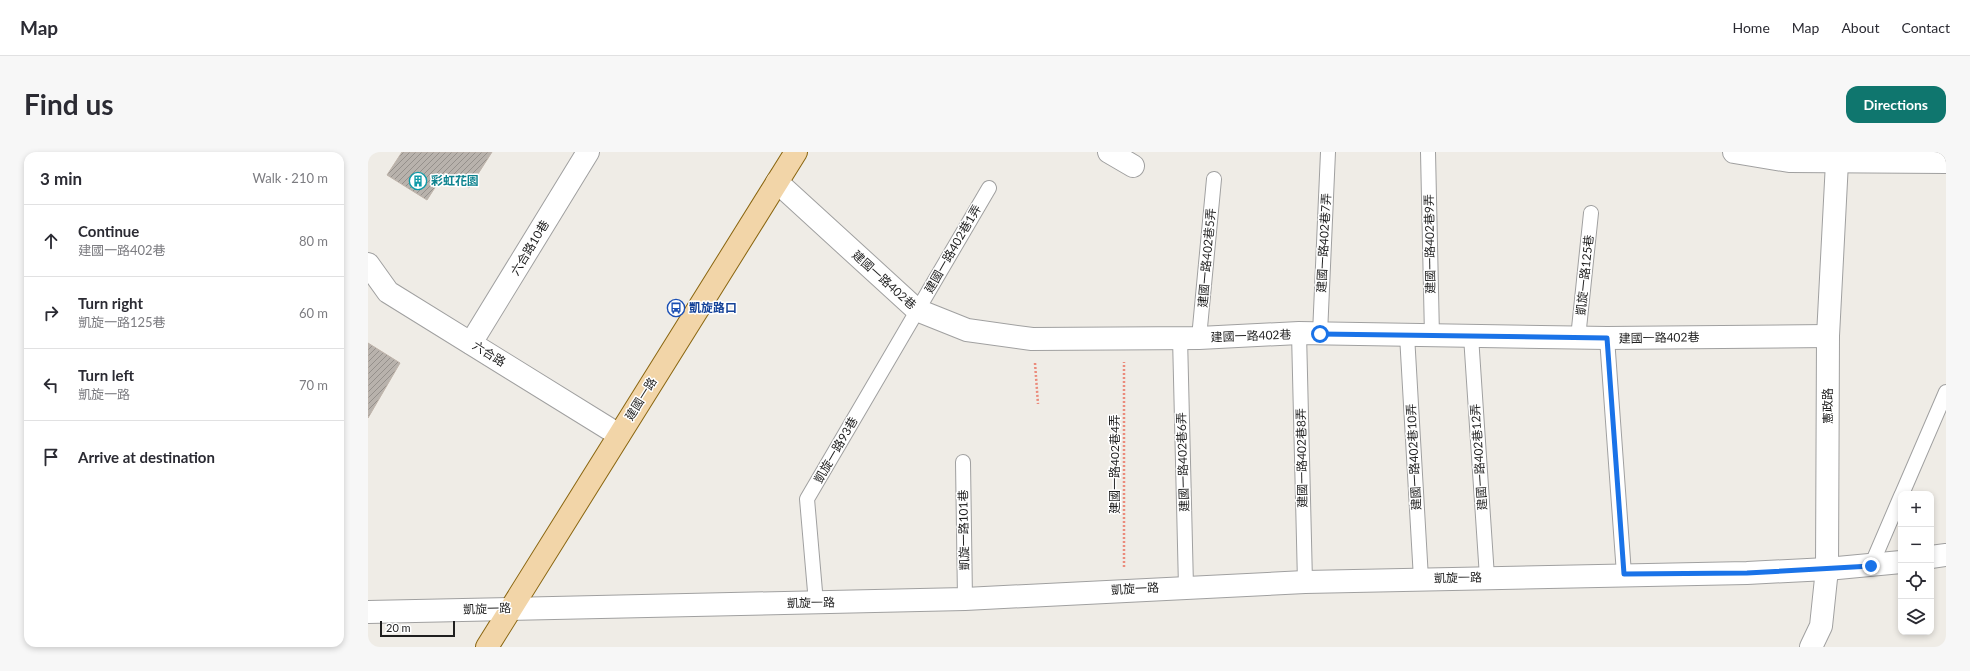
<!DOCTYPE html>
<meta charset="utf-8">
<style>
:root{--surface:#fff;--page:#f7f7f7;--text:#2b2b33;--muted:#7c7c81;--line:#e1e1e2;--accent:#0f766e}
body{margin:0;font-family:Lato,"Noto Sans TC",sans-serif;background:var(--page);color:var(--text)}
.controls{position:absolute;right:12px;bottom:12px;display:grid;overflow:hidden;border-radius:8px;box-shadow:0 2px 6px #0003}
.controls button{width:36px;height:36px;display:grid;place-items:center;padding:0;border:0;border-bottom:1px solid var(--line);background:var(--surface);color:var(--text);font:20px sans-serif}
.scale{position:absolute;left:12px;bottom:10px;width:75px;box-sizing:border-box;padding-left:4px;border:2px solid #1f1f1f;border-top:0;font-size:11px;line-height:14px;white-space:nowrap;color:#1f1f1f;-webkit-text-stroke:3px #fff;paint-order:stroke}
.stop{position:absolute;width:12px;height:12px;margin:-9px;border:3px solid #1a73e8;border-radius:50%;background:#fff}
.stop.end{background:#1a73e8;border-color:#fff;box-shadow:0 1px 4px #0008}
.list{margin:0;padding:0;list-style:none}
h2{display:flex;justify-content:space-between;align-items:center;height:52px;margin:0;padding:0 16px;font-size:17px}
h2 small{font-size:13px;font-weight:400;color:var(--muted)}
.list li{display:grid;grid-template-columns:26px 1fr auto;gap:12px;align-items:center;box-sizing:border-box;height:72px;padding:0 16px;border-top:1px solid var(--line)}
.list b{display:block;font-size:15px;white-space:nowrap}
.list p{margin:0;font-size:13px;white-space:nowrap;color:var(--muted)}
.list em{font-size:13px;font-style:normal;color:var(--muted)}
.icon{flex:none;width:22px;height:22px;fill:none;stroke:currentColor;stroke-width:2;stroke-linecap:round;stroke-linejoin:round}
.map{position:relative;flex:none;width:1578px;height:495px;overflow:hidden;border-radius:12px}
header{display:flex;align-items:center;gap:24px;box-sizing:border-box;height:56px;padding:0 20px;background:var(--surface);border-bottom:1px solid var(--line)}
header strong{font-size:19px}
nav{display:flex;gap:22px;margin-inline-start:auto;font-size:14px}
.intro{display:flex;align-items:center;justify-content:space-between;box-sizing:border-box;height:96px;padding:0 24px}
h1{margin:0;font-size:28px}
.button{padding:10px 18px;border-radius:12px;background:var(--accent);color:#fff;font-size:14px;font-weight:700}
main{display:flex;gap:24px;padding:0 24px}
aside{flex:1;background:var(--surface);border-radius:12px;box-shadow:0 2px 6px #0003}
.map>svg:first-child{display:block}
.building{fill:url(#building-hatch);stroke:#bfb4aa}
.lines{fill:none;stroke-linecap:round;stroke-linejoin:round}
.service-casing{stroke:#a0a0a0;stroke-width:16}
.minor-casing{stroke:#a0a0a0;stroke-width:24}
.primary-casing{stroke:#8a6610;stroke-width:24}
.path{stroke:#eb8b7b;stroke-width:2.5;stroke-dasharray:2 2;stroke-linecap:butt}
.service{stroke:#fff;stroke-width:14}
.minor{stroke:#fff;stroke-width:22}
.primary{stroke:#f2d5a8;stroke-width:22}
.route{stroke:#1a73e8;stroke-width:5}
.labels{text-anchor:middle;stroke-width:3;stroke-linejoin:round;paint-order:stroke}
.culture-label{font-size:12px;font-weight:bold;fill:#0d838f;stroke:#fff;text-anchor:start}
.street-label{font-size:12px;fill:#1f1f1f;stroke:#fff}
.transit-label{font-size:12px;font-weight:bold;fill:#164399;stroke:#fff;text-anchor:start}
</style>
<header>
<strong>Map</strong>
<nav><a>Home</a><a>Map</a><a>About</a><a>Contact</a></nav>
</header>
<div class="intro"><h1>Find us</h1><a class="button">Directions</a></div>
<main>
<aside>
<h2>3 min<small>Walk · 210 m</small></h2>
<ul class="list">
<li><svg class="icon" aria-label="ahead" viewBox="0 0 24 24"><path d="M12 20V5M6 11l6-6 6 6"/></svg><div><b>Continue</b><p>建國一路402巷</p></div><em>80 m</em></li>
<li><svg class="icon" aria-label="right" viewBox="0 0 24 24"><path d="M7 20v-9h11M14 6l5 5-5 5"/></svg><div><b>Turn right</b><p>凱旋一路125巷</p></div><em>60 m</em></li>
<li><svg class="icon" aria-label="left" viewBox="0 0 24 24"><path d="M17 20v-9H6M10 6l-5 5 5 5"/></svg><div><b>Turn left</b><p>凱旋一路</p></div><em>70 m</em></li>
<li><svg class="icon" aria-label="arrive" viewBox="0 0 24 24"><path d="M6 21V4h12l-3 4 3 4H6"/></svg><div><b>Arrive at destination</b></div></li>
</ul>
</aside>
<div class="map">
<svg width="1578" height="495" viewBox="0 0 1578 495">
<defs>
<pattern id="building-hatch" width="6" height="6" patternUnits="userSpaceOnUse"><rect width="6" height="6" fill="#b8b2ac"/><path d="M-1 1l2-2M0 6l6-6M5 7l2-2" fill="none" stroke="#95908b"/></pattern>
</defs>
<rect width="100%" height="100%" fill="#efece6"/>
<g class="building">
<polygon points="34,0 124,0 101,36 77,20 59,48 19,23"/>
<polygon points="0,191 32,211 0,266"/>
</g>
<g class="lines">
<defs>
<g id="service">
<polyline points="1060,0 1064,184"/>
<polyline points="931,181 937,430"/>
<polyline points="952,182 960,0"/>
<polyline points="1039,183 1053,427"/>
<polyline points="1103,184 1119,425"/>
<polyline points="812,185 818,435"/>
<polyline points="831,186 846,27"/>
<polyline points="1210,186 1223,61"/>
<polyline points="1239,186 1256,422"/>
<polyline points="595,310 597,447"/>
<polyline points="1534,342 1578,240"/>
<polyline points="1503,414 1533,344"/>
<polyline points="448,451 439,347 621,36"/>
</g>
<g id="minor">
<polyline points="741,0 765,14"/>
<polyline points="1366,0 1421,9 1578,10"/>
<polyline points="409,30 549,158 599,178 664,187 831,186 931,181 1239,186 1460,184"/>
<polyline points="0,112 20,140 251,283"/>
<polyline points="103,191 220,0"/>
<polyline points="1563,405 1578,403"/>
<polyline points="0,460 597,447 937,430 1379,421 1459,417 1533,410"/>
<polyline points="1443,495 1453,474 1459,417 1460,184 1469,10"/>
</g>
<polyline id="primary" points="119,495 428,0"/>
</defs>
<use href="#service" class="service-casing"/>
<use href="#minor" class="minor-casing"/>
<use href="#primary" class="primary-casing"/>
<g class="path">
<polyline points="667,211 670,252"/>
<polyline points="756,415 756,210"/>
</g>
<use href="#service" class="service"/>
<use href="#minor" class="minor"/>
<use href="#primary" class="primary"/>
</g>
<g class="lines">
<polyline class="route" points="952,182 1239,186 1256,422 1379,421 1503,414"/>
</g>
<defs>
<symbol id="building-ring" viewBox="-11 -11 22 22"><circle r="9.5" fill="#fff" stroke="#0f9aa8" stroke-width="1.5"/><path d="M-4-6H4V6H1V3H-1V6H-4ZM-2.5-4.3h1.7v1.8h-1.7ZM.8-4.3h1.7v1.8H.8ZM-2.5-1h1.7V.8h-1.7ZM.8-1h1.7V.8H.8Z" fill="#0f9aa8"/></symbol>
<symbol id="bus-ring" viewBox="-11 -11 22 22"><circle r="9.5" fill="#fff" stroke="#1a4fb4" stroke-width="1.5"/><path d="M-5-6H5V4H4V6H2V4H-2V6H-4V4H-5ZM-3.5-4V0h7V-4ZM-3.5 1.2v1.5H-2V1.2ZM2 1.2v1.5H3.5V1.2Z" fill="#1a4fb4"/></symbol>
</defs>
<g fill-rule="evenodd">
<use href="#building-ring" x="40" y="19" width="20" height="20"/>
<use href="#bus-ring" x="298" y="146" width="20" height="20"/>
</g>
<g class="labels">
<g class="culture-label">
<text x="63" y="33">彩虹花園</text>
</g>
<g class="street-label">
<text transform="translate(956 91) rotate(-87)" y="4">建國一路402巷7弄</text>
<text transform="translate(1062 92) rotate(-91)" y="4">建國一路402巷9弄</text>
<text transform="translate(162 96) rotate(-59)" y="4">六合路10巷</text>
<text transform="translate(585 97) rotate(-60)" y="4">建國一路402巷1弄</text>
<text transform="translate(839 106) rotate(-85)" y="4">建國一路402巷5弄</text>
<text transform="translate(1217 123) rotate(-84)" y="4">凱旋一路125巷</text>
<text transform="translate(516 128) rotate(42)" y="4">建國一路402巷</text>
<text transform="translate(883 184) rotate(-2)" y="4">建國一路402巷</text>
<text transform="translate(1291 186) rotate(-1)" y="4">建國一路402巷</text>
<text transform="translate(121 202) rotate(32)" y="4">六合路</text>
<text transform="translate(273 247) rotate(-58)" y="4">建國一路</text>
<text transform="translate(1460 254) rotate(-90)" y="4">憲政路</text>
<text transform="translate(468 298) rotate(-60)" y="4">凱旋一路93巷</text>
<text transform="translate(1046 305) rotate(-93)" y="4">建國一路402巷10弄</text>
<text transform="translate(1111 305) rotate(-94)" y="4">建國一路402巷12弄</text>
<text transform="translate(934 306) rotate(-91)" y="4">建國一路402巷8弄</text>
<text transform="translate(815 310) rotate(-92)" y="4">建國一路402巷6弄</text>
<text transform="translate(747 312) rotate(-90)" y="4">建國一路402巷4弄</text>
<text transform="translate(596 378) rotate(-91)" y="4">凱旋一路101巷</text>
<text transform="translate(1090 426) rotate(-1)" y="4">凱旋一路</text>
<text transform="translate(767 437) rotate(-3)" y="4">凱旋一路</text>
<text transform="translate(443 451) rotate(-1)" y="4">凱旋一路</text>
<text transform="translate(119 457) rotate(-2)" y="4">凱旋一路</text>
</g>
<g class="transit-label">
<text x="321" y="160">凱旋路口</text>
</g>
</g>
</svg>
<div class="controls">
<button>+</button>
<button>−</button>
<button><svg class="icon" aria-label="locate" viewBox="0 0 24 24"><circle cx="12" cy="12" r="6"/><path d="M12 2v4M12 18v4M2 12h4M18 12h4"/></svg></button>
<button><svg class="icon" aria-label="layers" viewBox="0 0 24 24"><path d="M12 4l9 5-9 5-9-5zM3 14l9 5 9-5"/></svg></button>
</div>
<div class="scale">20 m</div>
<div class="stop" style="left:952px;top:182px"></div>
<div class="stop end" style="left:1503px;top:414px"></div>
</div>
</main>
